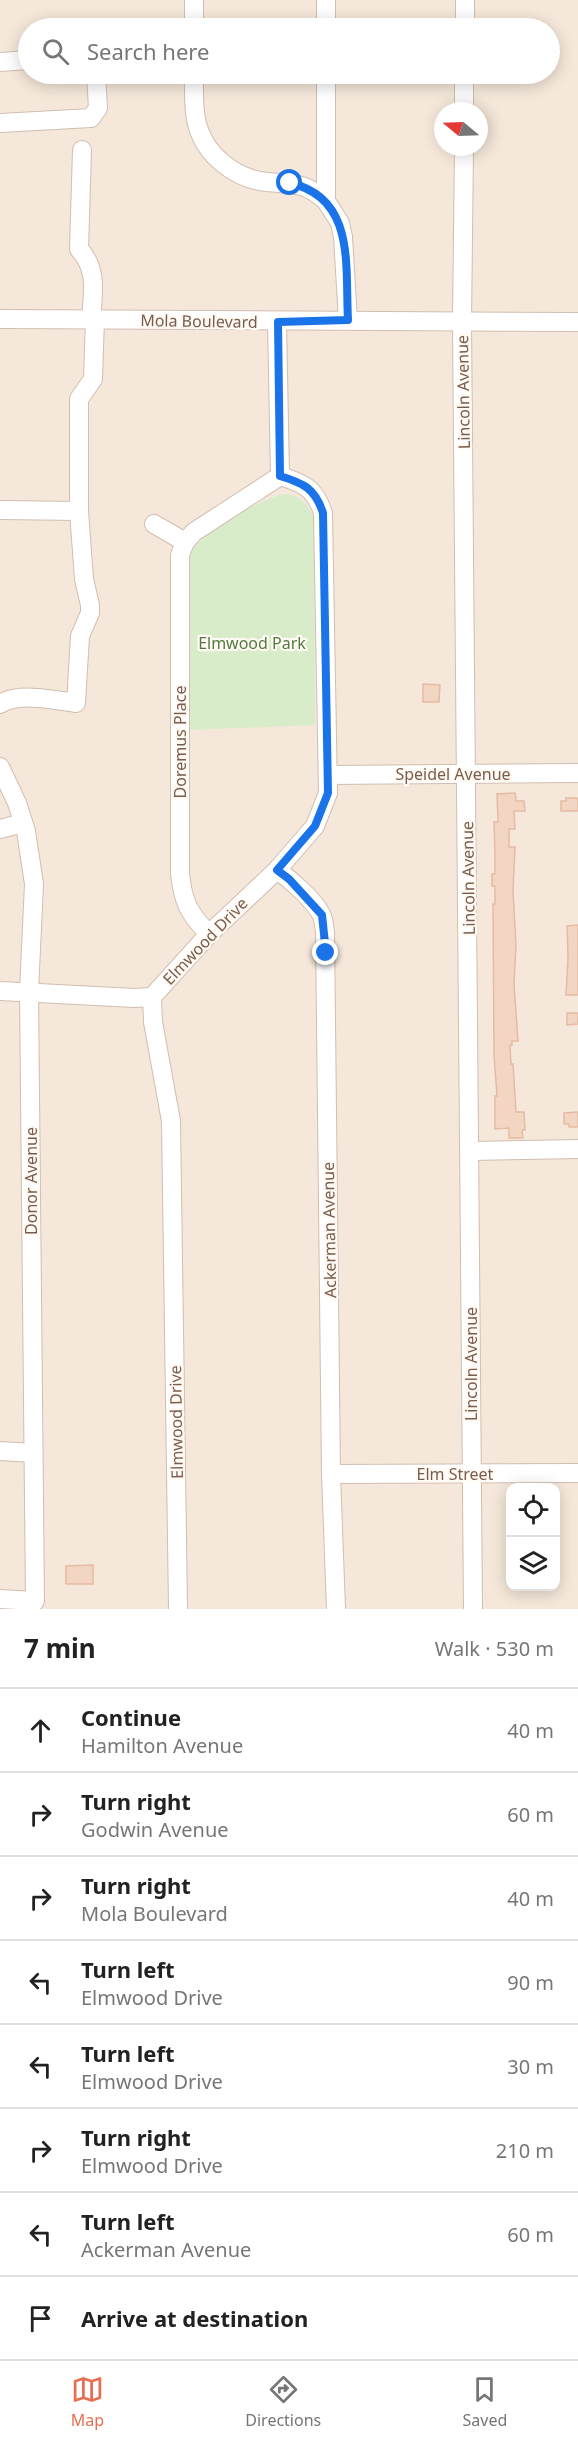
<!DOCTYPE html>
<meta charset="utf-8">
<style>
:root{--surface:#fff;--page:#f6f6f6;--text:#222;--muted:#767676;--line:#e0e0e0;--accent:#e76f51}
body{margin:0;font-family:"Noto Sans",sans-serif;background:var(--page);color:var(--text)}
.controls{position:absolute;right:18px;bottom:18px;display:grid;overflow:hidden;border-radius:12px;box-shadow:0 3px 15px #0003}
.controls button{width:54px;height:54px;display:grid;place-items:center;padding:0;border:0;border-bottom:2px solid var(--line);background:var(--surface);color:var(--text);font:30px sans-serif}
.compass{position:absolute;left:434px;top:102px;width:54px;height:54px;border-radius:50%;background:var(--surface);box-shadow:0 3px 15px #0003;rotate:289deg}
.stop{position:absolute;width:18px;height:18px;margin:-14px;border:4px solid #1a73e8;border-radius:50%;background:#fff}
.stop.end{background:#1a73e8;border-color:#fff;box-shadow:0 2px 6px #0008}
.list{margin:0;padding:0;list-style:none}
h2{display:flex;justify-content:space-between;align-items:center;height:78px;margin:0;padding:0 24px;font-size:26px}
h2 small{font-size:20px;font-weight:400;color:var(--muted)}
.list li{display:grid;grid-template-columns:39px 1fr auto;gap:18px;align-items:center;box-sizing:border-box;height:84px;padding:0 24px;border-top:2px solid var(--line)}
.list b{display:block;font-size:22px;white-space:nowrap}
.list p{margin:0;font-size:20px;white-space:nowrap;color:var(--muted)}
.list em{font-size:20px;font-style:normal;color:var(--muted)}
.icon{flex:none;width:33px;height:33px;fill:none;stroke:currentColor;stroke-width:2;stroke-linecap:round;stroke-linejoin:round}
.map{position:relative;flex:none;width:578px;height:1609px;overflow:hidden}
.search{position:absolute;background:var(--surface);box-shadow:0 3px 15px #0003;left:18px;right:18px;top:18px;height:66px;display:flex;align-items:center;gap:15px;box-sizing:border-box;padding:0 21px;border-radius:33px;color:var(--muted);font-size:22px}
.sheet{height:750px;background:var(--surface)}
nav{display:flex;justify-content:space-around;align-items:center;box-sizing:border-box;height:84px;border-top:2px solid var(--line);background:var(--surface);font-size:16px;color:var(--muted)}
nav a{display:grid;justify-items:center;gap:3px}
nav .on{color:var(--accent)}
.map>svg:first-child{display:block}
.residential{fill:#f5e8da;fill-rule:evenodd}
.green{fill:#d8ecc9}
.building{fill:#f3d5c3;stroke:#e6bba3;stroke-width:1.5}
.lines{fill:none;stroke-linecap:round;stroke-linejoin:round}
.minor-casing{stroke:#d1beb0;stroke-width:20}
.minor{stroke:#fff;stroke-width:18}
.route{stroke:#1a73e8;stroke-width:8}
.labels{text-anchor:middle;stroke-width:4.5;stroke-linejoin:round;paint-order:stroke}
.street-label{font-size:16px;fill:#7a5c4d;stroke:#fffaf3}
.park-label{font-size:16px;fill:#537a41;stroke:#fffaf3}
</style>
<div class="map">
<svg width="578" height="1609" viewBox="0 0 578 1609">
<rect width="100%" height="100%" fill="#fdf6ec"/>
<path class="residential" d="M 0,0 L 578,0 L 578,1609 L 0,1609 ZM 28,28 L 550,28 L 550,74 L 28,74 ZM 443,111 L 479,111 L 479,147 L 443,147 ZM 510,1488 L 556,1488 L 556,1586 L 510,1586 Z"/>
<path class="green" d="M 283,494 C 300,495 308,503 314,519 L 315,725 L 190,730 L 190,553 C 201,534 261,499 283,494 Z"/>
<g class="building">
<polygon points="423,684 440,685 439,702 423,702"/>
<polygon points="515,793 516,801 524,801 525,811 514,811 515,829 509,829 509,847 515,847 513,891 516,945 514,984 518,1041 512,1041 512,1045 510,1045 511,1064 513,1064 516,1112 524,1112 525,1130 522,1130 523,1138 509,1138 509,1128 495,1129 495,1096 497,1096 494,1055 493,904 495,904 495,886 492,886 492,874 495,874 495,854 494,822 498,822 497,794"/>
<polygon points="566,798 578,798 578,811 561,811 561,801 566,801"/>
<polygon points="578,925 578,995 566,995 568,957 567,926"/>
<polygon points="567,1013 578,1013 578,1024 567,1025"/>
<polygon points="578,1112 578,1127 569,1127 569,1124 564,1124 564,1113"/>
<polygon points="93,1565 93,1584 66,1584 66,1566"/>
</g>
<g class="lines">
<defs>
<g id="minor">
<polyline points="194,0 194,28"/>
<polyline points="326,0 326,28"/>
<polyline points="465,28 465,0"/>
<polyline points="0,62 28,60"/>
<path d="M 194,74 C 194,90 193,108 197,124 C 205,155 235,179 267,182 C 294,185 303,181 326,201"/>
<polyline points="326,74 326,201 340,223 343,237 348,320"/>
<polyline points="464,111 464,74"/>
<polyline points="0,123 91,118 98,108 96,74"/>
<polyline points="464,147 462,322 473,1609"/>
<path d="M 82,150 L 79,249 C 98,269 93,293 91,319"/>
<polyline points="0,319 578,322"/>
<polyline points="0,510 79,511"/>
<polyline points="154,524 185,542"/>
<path d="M 0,704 C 19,692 55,700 76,703 L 80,636 L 90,613 L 90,605 L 84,579 L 79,511 L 79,399 L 93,379 L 95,319"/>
<polyline points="0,767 17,803 26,831 34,884 29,992 35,1601 0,1599"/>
<polyline points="328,775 578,773"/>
<polyline points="0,829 23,823"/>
<path d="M 277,870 C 291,880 313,899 321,914 C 324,919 324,926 325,932 L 331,1474 L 336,1609"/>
<path d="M 209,934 C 189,914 183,902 180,874 L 180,555 L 185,542 L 194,532 L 280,476"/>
<polyline points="0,991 134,998 152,997"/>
<polyline points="471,1151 578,1149"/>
<polyline points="0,1451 33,1453"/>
<polyline points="331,1474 578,1473"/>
<path d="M 178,1609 L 171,1121 L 153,1022 L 152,997 L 209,934 L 277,870 L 315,826 L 328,793 L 323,513 C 315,488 303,483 280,476 L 277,322"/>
</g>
</defs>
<use href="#minor" class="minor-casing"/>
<use href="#minor" class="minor"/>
</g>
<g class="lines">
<path class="route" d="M 290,183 C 356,198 345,266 348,320 L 278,322 L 280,476 C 303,483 315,488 323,513 L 328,793 L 315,826 L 277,870 L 289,879 L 322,915 L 326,953"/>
</g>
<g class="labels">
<g class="street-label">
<text transform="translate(199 321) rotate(1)" y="6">Mola Boulevard</text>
<text transform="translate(463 392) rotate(-91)" y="6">Lincoln Avenue</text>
<text transform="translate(180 742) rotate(-90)" y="6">Doremus Place</text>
<text x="453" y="780">Speidel Avenue</text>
<text transform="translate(468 878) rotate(-91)" y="6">Lincoln Avenue</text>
<text transform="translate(205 941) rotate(-46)" y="6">Elmwood Drive</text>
<text transform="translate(31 1181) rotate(-90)" y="6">Donor Avenue</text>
<text transform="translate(329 1230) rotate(-91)" y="6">Ackerman Avenue</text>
<text transform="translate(471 1364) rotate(-90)" y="6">Lincoln Avenue</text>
<text transform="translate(176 1422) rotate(-91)" y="6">Elmwood Drive</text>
<text x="455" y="1480">Elm Street</text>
</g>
<g class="park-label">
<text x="252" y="649">Elmwood Park</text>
</g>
</g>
</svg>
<div class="controls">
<button><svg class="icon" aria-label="locate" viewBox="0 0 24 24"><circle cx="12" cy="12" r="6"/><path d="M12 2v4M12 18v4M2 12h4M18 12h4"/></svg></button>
<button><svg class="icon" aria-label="layers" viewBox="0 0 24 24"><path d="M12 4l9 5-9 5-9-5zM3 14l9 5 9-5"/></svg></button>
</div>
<svg class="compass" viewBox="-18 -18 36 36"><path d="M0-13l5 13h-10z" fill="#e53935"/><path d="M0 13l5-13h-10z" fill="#767676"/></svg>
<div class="stop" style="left:290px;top:183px"></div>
<div class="stop end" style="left:326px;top:953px"></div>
<div class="search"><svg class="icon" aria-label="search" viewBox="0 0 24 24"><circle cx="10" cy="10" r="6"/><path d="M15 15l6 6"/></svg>Search here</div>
</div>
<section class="sheet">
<h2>7 min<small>Walk · 530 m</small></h2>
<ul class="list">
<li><svg class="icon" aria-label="ahead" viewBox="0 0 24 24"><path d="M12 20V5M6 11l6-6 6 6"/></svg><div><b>Continue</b><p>Hamilton Avenue</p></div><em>40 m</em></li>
<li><svg class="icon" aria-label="right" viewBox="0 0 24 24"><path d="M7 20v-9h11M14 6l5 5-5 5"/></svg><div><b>Turn right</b><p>Godwin Avenue</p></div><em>60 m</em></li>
<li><svg class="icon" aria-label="right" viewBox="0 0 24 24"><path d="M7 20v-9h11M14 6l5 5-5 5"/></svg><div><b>Turn right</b><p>Mola Boulevard</p></div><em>40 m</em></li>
<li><svg class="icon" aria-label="left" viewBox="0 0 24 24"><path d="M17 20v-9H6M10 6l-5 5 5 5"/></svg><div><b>Turn left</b><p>Elmwood Drive</p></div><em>90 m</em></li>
<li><svg class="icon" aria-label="left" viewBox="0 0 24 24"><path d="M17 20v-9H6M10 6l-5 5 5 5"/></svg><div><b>Turn left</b><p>Elmwood Drive</p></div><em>30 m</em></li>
<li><svg class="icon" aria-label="right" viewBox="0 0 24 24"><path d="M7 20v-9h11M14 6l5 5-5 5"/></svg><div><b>Turn right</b><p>Elmwood Drive</p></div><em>210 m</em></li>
<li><svg class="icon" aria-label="left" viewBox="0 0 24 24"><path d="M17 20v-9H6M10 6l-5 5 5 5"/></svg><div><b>Turn left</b><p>Ackerman Avenue</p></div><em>60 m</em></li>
<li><svg class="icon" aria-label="arrive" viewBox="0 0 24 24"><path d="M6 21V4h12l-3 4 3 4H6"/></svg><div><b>Arrive at destination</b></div></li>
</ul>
</section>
<nav>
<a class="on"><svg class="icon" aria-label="map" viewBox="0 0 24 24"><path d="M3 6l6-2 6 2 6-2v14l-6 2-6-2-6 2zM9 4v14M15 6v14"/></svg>Map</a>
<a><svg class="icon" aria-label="directions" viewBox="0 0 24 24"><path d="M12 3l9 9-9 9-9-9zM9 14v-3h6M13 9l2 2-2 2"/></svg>Directions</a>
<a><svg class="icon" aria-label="saved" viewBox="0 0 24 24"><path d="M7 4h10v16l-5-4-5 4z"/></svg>Saved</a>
</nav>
